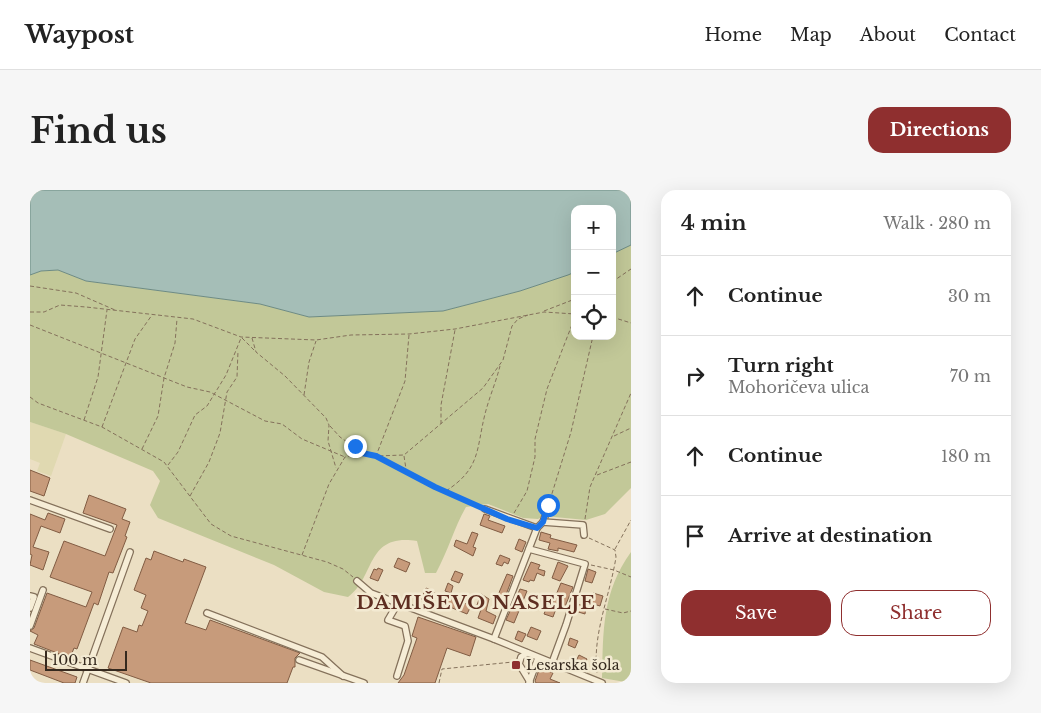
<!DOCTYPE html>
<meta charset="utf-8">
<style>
:root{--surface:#fff;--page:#f6f6f6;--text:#222;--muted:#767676;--line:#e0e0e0;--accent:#8f2f2f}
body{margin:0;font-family:"Libre Baskerville",serif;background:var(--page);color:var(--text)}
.controls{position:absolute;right:15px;top:15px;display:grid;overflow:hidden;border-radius:10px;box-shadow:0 5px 20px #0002}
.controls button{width:45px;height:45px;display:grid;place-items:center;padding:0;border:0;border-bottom:1px solid var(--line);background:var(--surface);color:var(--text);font:25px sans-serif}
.scale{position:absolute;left:15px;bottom:12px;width:82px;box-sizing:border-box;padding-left:5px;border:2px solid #35291e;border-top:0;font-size:14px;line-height:18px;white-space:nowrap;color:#35291e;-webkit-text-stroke:4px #f3ead2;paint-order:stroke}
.stop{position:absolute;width:15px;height:15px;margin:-11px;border:4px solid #1a73e8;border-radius:50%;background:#fff}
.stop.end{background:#1a73e8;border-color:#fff;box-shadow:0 1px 5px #0008}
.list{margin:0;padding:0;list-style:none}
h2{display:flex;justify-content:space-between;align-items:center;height:65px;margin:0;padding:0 20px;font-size:21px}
h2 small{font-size:16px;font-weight:400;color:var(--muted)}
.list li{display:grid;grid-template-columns:32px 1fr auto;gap:15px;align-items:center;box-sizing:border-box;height:80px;padding:0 20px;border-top:1px solid var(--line)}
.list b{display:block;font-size:19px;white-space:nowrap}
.list p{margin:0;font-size:16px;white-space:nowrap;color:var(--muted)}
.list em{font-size:16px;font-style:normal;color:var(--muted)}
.actions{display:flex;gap:10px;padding:15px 20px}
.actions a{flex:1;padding:11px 0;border:1px solid var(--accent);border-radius:15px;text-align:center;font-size:18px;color:var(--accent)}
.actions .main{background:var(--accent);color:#fff}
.icon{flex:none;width:28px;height:28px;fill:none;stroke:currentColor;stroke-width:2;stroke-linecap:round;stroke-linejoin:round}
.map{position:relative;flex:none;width:601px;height:493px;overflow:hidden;border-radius:15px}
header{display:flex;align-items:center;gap:30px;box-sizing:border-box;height:70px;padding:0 25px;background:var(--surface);border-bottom:1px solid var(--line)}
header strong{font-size:24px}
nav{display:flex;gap:28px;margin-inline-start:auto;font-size:18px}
.intro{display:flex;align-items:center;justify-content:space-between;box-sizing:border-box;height:120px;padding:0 30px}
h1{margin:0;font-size:35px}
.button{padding:12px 22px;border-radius:15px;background:var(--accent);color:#fff;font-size:18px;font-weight:700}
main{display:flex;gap:30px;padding:0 30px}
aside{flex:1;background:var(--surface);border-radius:15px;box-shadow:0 5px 20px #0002}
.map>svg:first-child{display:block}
.farmland{fill:#e0d9b1}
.green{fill:#c2c898}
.water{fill:#a5beb7;stroke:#6d8b84}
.building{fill:#c79b7b;stroke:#815c43}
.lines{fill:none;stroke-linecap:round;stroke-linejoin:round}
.minor-casing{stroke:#84715b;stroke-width:8}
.path{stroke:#84715b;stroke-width:1;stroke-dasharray:4 2.5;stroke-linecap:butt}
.minor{stroke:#f6edd6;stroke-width:5.5}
.route{stroke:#1a73e8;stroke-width:6}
.poi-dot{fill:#8f2f2f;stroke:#f3ead2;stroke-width:2}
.labels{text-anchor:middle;stroke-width:5;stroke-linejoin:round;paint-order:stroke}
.poi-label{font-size:14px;fill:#35291e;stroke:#f3ead2;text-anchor:start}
.district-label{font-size:19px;font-weight:bold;letter-spacing:1px;fill:#5e2e21;stroke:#f3ead2}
</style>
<header>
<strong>Waypost</strong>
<nav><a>Home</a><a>Map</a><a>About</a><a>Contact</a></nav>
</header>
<div class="intro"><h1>Find us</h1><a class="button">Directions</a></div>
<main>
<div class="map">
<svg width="601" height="493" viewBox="0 0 601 493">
<rect width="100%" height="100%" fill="#ebdfc3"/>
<polygon class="farmland" points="0,232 36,244 21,286 7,281 10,273 0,269"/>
<g class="green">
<path d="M 601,55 L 601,298 L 575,324 L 556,330 L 514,326 L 508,329 L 493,328 L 458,314 L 436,317 C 424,338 418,361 406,383 L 395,383 L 387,351 C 335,343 346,387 318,407 L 294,402 L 244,375 L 128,328 L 120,315 L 130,291 L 123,281 L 36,244 L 0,232 L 0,85 L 11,81 L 28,80 L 56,91 L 230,114 L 279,127 L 413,121 L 490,101 L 545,82 L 545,146 L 582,146 L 582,64 Z"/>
<path d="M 601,362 L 601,493 L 572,488 C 573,441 572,402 601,362 Z"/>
</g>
<polygon class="water" points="0,0 601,0 601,55 582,64 582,19 545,19 545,82 538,85 490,101 413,121 279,127 230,114 56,91 28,80 11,81 0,85"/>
<g class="building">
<polygon points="0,280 20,288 14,306 0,301"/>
<polygon points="59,305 96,319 92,329 100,332 95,346 97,347 83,383 79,382 68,415 64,413 47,459 44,458 40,468 4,454 8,445 0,441 4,438 17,403 56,417 62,402 20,387 34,351 75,366 87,335 53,323"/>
<polygon points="18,323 35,329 30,343 11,336 3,357 19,362 13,380 0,375 2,365 0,364 0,324 15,330"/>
<polygon points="454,324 460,326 458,330 475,336 472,343 450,335"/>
<polygon points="442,342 448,344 443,357 446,358 443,366 424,356 426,350 437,354"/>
<polygon points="511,342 521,345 520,348 547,355 544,362 528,358 528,361 518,359 520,353 509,350"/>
<polygon points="489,349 496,352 492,362 485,359"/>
<polygon points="124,361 153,372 154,369 176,377 155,433 176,440 180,430 270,463 265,468 265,477 263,477 257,493 121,493 78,478 93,437 107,442 109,435 112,436 118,421 111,418 116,405 104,400 116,368 121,370"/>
<polygon points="470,365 480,369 478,374 474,372 472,376 466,374"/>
<polygon points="368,368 380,373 376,382 364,377"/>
<polygon points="501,372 510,375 508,379 515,381 514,386 507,383 504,391 500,390 499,392 493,390"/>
<polygon points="528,372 538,376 530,391 522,388"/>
<polygon points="348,378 353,380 348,391 340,388 344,379 347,380"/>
<polygon points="558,379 566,382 562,393 555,391"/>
<polygon points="425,381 433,384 429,393 421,390"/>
<polygon points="477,384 483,386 474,410 468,408 468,405"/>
<polygon points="418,393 423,396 421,403 415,401"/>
<polygon points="531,393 543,397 534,419 527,416 523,427 514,424 517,416 521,417"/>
<polygon points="396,398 404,402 399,413 391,409"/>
<polygon points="490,399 497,401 484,433 476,430"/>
<polygon points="563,403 573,406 570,416 560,413"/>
<polygon points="451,404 459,409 456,421 466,426 463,434 448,428 452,417 447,415"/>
<polygon points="418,406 441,416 437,424 415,415"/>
<polygon points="547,414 556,416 555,424 545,421"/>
<polygon points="388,427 446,447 440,466 417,458 405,493 368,493 374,485 387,448 382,446"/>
<polygon points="501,437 511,441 507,450 497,446"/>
<polygon points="488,441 496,444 492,452 485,449"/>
<polygon points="540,448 548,451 545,458 538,455"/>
<polygon points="549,465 557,469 553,477 545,473"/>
<polygon points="0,470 47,487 45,493 34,493 0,480"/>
<polygon points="510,477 523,483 520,489 530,493 506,493 505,491"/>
</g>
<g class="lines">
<defs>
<g id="minor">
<polyline points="0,310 80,339"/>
<polyline points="455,319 507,338 464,449"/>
<polyline points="513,332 519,315"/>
<polyline points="507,338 513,332 553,335 554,345"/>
<polyline points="499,359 555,374 536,435 522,473"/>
<polyline points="327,391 341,403 464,449 572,493"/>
<polyline points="0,406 4,407 0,418"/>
<polyline points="177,423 292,467 313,486"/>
<polyline points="0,436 13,400"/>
<polyline points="0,458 96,493"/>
<polyline points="497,463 491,467 489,474 500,492"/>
<polyline points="269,470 334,493"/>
<polyline points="367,486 378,451 375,436 358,430 368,413"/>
<polyline points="53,493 100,362"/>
<polyline points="499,493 508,468"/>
</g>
</defs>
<use href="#minor" class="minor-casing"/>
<g class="path">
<polyline points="582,92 601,79"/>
<polyline points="0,96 46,103 85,120"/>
<polyline points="514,121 545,109"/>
<polyline points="0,122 14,122 30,115 56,117 163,129 211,147 286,150 321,145 379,144 425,139 514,122 545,124"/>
<polyline points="582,127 601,133"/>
<polyline points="0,135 157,197 180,202 235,231 252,234 272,249 315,267"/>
<polyline points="379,145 375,191 346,266 374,265 453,198 473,170 482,136 488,129 498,125"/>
<polyline points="212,148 225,161"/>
<polyline points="222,148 226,162 255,186 296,228 299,235 298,251 306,278"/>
<polyline points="274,205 279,172 286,151"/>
<polyline points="0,207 8,213 72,237 134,272 181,334 201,346 297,372 313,379 323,387"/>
<polyline points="54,230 68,187 77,120"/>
<polyline points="411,234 411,215 425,140"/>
<polyline points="300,236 310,247 331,262"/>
<polyline points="72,237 105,149 122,125"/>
<polyline points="584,246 601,238"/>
<polyline points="112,259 128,226 134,188 145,153 147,129"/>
<polyline points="374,266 376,279"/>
<polyline points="138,275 148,262 165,225 177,216 196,185 211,148"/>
<polyline points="567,285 601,272"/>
<path d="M 416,301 C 451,278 446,260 455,224 C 459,208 466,192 470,176"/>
<polyline points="160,306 179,272 190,243 197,202 207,187 208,161"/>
<polyline points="520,310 541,242 563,146"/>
<polyline points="484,323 497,301 505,267 505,249 517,199 545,127"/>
<polyline points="555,329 560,297 601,203"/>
<path d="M 559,348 L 585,360 L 586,367 C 580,406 562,444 567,484"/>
<polyline points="585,359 601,330"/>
<polyline points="272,365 299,294 315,267 332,263 346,266 384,287 450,317"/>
<polyline points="561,375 584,380 601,387"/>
<polyline points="575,419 593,423 601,421"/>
<polyline points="409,493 412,479 483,472"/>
</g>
<use href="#minor" class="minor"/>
</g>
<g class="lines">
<polyline class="route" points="325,256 332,263 346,266 405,297 477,329 507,338 513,332 518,315"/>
</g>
<rect class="poi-dot" x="481" y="470" width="10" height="10" rx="2.5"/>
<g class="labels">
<g class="poi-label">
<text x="496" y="480">Lesarska šola</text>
</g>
<g class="district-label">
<text x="446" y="419">DAMIŠEVO NASELJE</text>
</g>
</g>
</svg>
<div class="controls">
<button>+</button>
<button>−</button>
<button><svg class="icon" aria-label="locate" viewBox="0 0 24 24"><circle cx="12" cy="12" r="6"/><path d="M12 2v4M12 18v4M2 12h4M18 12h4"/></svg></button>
</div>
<div class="scale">100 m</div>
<div class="stop" style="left:518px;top:315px"></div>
<div class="stop end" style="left:325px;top:256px"></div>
</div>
<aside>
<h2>4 min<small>Walk · 280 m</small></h2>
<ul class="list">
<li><svg class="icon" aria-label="ahead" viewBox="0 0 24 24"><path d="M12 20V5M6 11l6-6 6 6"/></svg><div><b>Continue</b></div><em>30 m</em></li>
<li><svg class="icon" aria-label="right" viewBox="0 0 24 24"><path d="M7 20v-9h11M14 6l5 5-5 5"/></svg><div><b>Turn right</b><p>Mohoričeva ulica</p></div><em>70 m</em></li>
<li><svg class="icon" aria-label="ahead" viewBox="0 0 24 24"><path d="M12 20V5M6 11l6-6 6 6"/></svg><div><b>Continue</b></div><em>180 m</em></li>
<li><svg class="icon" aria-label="arrive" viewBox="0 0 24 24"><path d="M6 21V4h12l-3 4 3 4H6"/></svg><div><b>Arrive at destination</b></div></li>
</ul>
<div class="actions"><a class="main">Save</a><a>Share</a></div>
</aside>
</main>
